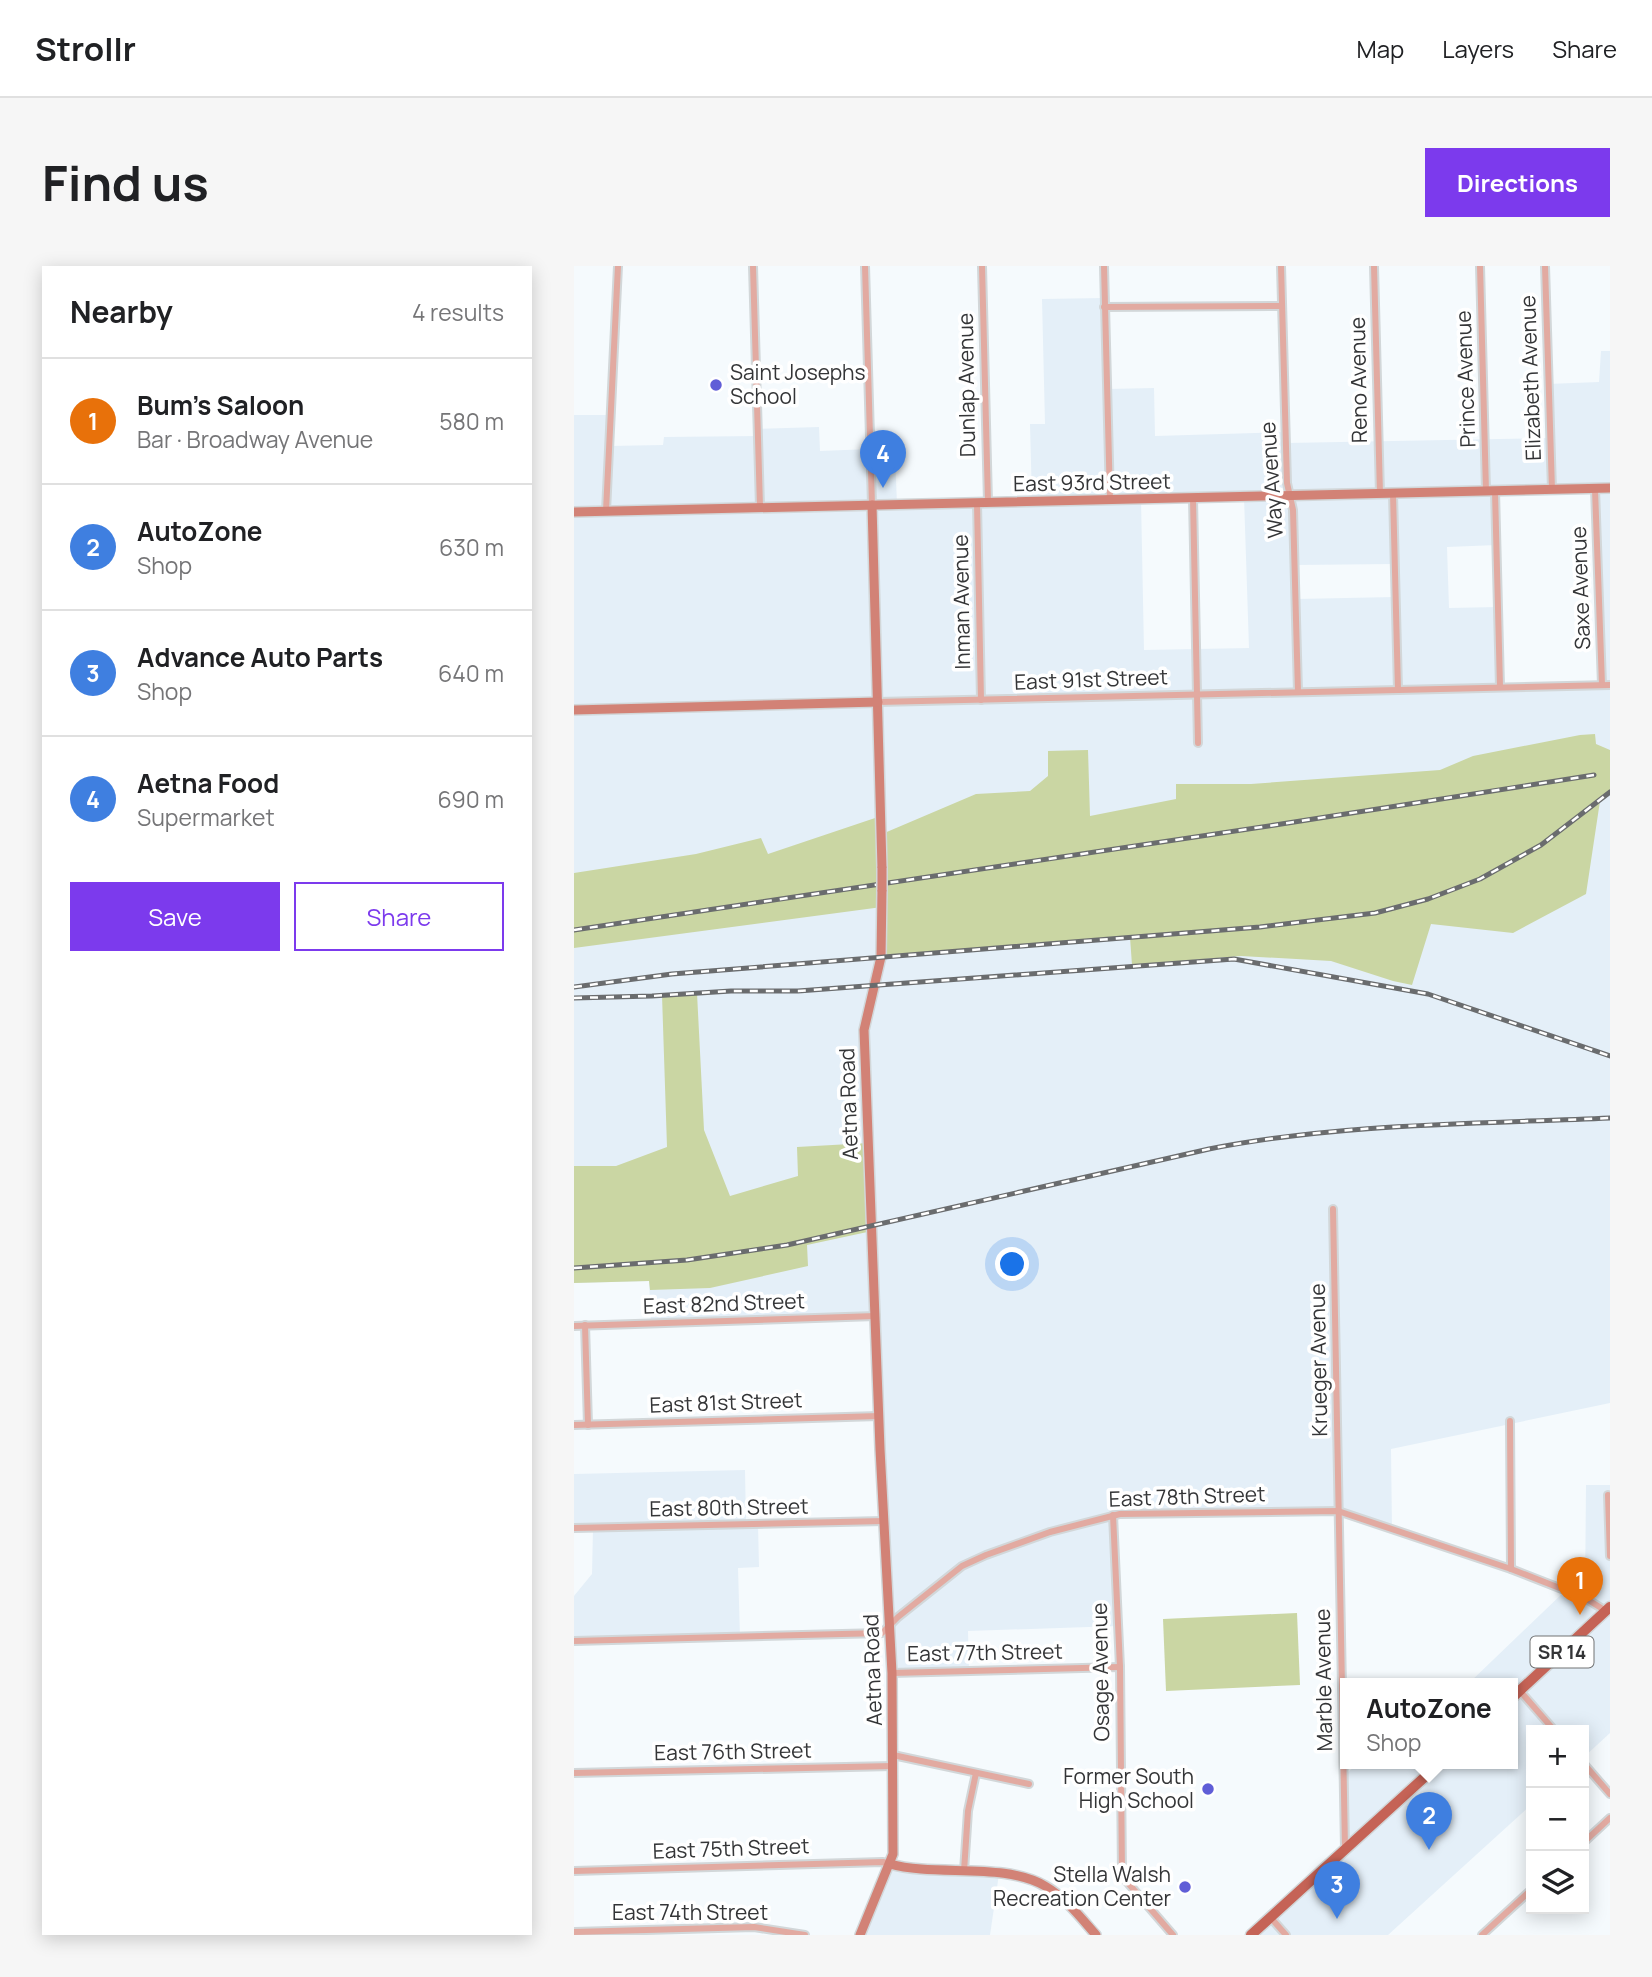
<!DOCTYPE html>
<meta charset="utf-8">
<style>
:root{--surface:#fff;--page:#f6f6f6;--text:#202124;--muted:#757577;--line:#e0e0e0;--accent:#7c3aed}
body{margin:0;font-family:Manrope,sans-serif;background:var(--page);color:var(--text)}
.controls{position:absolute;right:21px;bottom:21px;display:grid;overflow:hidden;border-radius:0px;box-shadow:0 4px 18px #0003}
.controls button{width:63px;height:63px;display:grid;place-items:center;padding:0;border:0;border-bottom:2px solid var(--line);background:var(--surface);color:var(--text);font:35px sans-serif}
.you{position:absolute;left:439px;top:999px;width:24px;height:24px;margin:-18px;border:5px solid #fff;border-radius:50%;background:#1a73e8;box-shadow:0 0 0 10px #1a73e833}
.badge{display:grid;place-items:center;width:46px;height:46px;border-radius:50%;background:var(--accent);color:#fff;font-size:23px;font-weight:700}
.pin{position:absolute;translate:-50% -58px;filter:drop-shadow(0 2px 4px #0008)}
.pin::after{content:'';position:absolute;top:37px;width:24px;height:21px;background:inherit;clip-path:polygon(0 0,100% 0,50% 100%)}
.popup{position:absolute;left:766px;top:1412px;width:178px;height:91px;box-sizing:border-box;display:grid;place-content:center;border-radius:0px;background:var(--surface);filter:drop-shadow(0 2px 5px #0005);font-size:23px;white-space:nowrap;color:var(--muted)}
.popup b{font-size:26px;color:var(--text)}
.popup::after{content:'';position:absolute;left:50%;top:100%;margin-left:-14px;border:14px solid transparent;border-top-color:var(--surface)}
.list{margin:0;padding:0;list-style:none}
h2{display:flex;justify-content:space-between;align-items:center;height:91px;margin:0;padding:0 28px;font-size:30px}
h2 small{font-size:23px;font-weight:400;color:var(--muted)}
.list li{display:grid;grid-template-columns:46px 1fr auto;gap:21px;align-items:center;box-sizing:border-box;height:126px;padding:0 28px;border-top:2px solid var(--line)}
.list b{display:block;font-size:26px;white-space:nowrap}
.list p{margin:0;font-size:23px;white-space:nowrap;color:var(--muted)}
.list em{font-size:23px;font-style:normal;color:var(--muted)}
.actions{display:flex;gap:14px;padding:21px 28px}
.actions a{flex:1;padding:16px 0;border:2px solid var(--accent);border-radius:0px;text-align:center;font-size:24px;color:var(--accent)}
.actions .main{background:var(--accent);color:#fff}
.icon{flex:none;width:38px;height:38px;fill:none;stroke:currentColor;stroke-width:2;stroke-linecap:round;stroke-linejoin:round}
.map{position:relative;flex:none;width:1036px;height:1669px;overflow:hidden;border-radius:0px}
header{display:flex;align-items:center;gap:42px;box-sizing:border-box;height:98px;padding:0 35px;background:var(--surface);border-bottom:2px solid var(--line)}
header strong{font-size:33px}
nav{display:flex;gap:38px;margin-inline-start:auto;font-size:24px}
.intro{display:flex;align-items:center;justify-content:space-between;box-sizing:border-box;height:168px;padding:0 42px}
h1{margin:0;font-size:49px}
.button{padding:18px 32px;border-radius:0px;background:var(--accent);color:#fff;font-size:24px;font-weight:700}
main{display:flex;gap:42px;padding:0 42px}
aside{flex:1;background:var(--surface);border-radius:0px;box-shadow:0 4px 18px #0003}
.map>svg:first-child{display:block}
.built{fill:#e4eff8;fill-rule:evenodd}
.green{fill:#cad6a3}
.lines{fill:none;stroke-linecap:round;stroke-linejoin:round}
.street-casing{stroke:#d2d7d9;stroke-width:10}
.secondary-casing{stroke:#d2d7d9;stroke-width:12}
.primary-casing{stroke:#d2d7d9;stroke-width:13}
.street{stroke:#e2aaa1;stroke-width:6}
.secondary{stroke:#d28276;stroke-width:9}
.primary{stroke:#c56356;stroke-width:10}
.rail-casing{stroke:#6a6c6e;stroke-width:5}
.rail{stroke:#fff;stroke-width:2.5;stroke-dasharray:8;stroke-linecap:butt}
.secondary-bridge-casing{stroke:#d2d7d9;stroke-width:12;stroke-linecap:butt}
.secondary-bridge{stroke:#d28276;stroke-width:9}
.poi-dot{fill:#605ed7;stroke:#fff;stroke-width:2.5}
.labels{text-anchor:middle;stroke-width:7;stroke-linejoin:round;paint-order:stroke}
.shield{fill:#fff;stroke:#717273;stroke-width:2}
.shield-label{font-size:19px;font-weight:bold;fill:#343537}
.poi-label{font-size:21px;fill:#343537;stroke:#fff;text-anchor:end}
.street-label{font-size:21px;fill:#343537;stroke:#fff}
</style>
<header>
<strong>Strollr</strong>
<nav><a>Map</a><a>Layers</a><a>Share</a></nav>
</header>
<div class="intro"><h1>Find us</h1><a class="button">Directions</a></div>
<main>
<aside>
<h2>Nearby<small>4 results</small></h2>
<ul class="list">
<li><span class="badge" style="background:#e8710a">1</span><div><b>Bum's Saloon</b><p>Bar · Broadway Avenue</p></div><em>580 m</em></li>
<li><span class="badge" style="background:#3f7fe0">2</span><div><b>AutoZone</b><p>Shop</p></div><em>630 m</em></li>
<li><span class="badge" style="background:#3f7fe0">3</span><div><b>Advance Auto Parts</b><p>Shop</p></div><em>640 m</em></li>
<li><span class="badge" style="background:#3f7fe0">4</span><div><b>Aetna Food</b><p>Supermarket</p></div><em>690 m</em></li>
</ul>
<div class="actions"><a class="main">Save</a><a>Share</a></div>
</aside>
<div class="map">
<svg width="1036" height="1669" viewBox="0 0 1036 1669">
<rect width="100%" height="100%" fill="#f5fafd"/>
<g class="built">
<path d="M 530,32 L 533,123 L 580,122 L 581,170 L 712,166 L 713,177 L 976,172 L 974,118 L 1025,116 L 1027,85 L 1036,85 L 1036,1137 L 817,1183 L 818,1263 L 764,1245 L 540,1249 L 544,1360 L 394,1365 L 395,1405 L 318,1407 L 302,1051 L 77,1057 L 75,1015 L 0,1017 L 0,149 L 37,149 L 36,180 L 89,179 L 90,171 L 184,170 L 184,163 L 245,161 L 246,185 L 296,183 L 297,189 L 321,189 L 323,238 L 458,235 L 456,158 L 471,158 L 468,33 ZM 1021,223 L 1028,419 L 926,421 L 924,341 L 875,342 L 873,281 L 923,279 L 921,225 ZM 670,231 L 675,382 L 570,384 L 567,233 ZM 821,298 L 821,331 L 722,333 L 721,299 Z"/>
<polygon points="171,1204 172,1258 184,1258 185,1301 164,1302 166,1371 0,1375 0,1330 18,1308 19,1263 0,1262 0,1208"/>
<polygon points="1012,1219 1036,1219 1036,1467 1010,1491 1010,1464 957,1464 957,1539 814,1669 677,1669 771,1582 770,1510 783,1498 939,1498 939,1418 894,1418 992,1324 1011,1331"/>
<polygon points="316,1598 425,1608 416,1669 286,1669"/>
</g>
<g class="green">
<polygon points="1021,468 1022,478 1036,484 1036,526 1026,535 1012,628 939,667 857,658 838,719 819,715 757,695 667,690 558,699 556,671 307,691 308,641 0,682 0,607 122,588 187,572 194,588 307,550 308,568 402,528 456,525 474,510 474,485 514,484 516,550 602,533 602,518 677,518 866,504 899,490 1006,469"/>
<polygon points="123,727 130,864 156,930 224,910 223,881 294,877 298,965 233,979 234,1000 136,1022 76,1024 75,1015 0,1017 0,900 42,900 93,881 88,729"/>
<polygon points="723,1347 726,1419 592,1425 589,1353"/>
</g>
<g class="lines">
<defs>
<g id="street">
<polyline points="179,0 186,241"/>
<polyline points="291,0 298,239"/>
<polyline points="408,0 414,236"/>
<polyline points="530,0 536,234"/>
<polyline points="707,0 713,217 719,244 724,426"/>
<polyline points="800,0 806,228"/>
<polyline points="906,0 912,225"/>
<polyline points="971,0 978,224"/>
<polyline points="530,41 708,40"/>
<polyline points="1021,223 1028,419"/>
<polyline points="921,225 926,421"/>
<polyline points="819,227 824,424"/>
<polyline points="619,232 624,477"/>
<polyline points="403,237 407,434"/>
<polyline points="32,245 44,0"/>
<polyline points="304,436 1036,419"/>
<polyline points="759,943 771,1582"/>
<polyline points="11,1059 14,1159"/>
<polyline points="0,1060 302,1050"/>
<polyline points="936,1155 937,1303"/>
<polyline points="0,1159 305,1150"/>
<polyline points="1034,1229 1036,1290"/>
<polyline points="539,1249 546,1401 548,1610 599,1669"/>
<polyline points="0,1262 310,1255"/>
<polyline points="0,1375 308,1367 324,1351 388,1300 412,1289 476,1266 546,1248 764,1245 937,1303 1011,1332 1032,1345"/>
<polyline points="318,1407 546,1401"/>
<polyline points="946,1425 980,1464"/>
<polyline points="319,1489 455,1518"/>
<polyline points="1010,1498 1036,1528"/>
<polyline points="0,1507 319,1500"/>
<polyline points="1010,1576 1036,1552"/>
<polyline points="0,1605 309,1596 316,1598"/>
<polyline points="390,1605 394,1545 402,1507"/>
<polyline points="697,1652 712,1669"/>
<polyline points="0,1666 180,1661 231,1669"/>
<polyline points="908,1669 957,1624"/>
</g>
<g id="secondary">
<polyline points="298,239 308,602"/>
<polyline points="0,246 1036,222"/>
<polyline points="0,444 304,436"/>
<path d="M 316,1598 C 361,1611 431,1596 471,1620 C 492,1632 507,1652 522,1669"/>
<polyline points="286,1669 319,1588 318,1407 306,1183 290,764 307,691 308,624"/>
</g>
<g id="primary">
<polyline points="939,1431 1036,1341"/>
<polyline points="677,1669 865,1498"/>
</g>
</defs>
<use href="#street" class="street-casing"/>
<use href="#secondary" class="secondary-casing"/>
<use href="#primary" class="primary-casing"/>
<use href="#street" class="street"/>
<use href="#secondary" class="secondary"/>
<use href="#primary" class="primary"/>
<defs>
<g id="rail">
<polyline points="0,664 701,559 1020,509"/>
<polyline points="0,721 98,708 686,661 801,647 854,633 906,613 967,579 1036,526"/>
<polyline points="0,732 78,730 157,725 224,725 660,693 854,728 1036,790"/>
<path d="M 0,1002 L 113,994 L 213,979 L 635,883 C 767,857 902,858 1036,852"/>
</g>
</defs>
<use href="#rail" class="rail-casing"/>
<use href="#rail" class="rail"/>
<defs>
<polyline id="secondary-bridge" points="308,602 308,624"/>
</defs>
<use href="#secondary-bridge" class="secondary-bridge-casing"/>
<use href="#secondary-bridge" class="secondary-bridge"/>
</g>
<g class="poi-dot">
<circle cx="142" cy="119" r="7"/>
<circle cx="634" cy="1523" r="7"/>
<circle cx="611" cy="1621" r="7"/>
</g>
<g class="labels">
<rect class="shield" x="956.5" y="1370.5" width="63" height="31" rx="5"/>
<g class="shield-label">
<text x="988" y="1393">SR 14</text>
</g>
<g class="poi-label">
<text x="156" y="114" text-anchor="start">Saint Josephs<tspan x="156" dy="24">School</tspan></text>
<text x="620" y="1518">Former South<tspan x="620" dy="24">High School</tspan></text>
<text x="597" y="1616">Stella Walsh<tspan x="597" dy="24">Recreation Center</tspan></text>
</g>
<g class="street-label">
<text transform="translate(957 112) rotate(-92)" y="7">Elizabeth Avenue</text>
<text transform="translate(892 113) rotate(-92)" y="7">Prince Avenue</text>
<text transform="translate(785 114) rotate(-91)" y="7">Reno Avenue</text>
<text transform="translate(393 119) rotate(-91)" y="7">Dunlap Avenue</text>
<text transform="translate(698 214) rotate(-94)" y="7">Way Avenue</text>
<text transform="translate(518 217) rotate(-1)" y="7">East 93rd Street</text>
<text transform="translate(1007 322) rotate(-92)" y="7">Saxe Avenue</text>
<text transform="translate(388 336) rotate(-91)" y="7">Inman Avenue</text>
<text transform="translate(517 414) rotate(-2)" y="7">East 91st Street</text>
<text transform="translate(275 838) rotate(-92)" y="7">Aetna Road</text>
<text transform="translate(150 1038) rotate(-2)" y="7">East 82nd Street</text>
<text transform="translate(745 1094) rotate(-91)" y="7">Krueger Avenue</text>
<text transform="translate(152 1137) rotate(-2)" y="7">East 81st Street</text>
<text transform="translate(613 1231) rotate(-2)" y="7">East 78th Street</text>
<text transform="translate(155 1242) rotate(-1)" y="7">East 80th Street</text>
<text transform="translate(411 1387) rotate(-1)" y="7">East 77th Street</text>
<text transform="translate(299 1404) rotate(-92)" y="7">Aetna Road</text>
<text transform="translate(527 1406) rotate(-91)" y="7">Osage Avenue</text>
<text transform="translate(750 1414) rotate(-91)" y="7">Marble Avenue</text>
<text transform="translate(159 1486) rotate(-1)" y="7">East 76th Street</text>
<text transform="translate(157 1583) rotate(-2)" y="7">East 75th Street</text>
<text x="116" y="1654">East 74th Street</text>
</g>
</g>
</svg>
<div class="controls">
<button>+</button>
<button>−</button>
<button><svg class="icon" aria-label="layers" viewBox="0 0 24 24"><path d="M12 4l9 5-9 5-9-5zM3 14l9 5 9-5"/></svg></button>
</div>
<div class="you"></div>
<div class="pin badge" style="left:1006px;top:1349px;background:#e8710a">1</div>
<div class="pin badge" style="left:855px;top:1584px;background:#3f7fe0">2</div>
<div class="popup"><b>AutoZone</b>Shop</div>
<div class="pin badge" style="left:763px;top:1653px;background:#3f7fe0">3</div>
<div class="pin badge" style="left:309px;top:222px;background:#3f7fe0">4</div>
</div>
</main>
